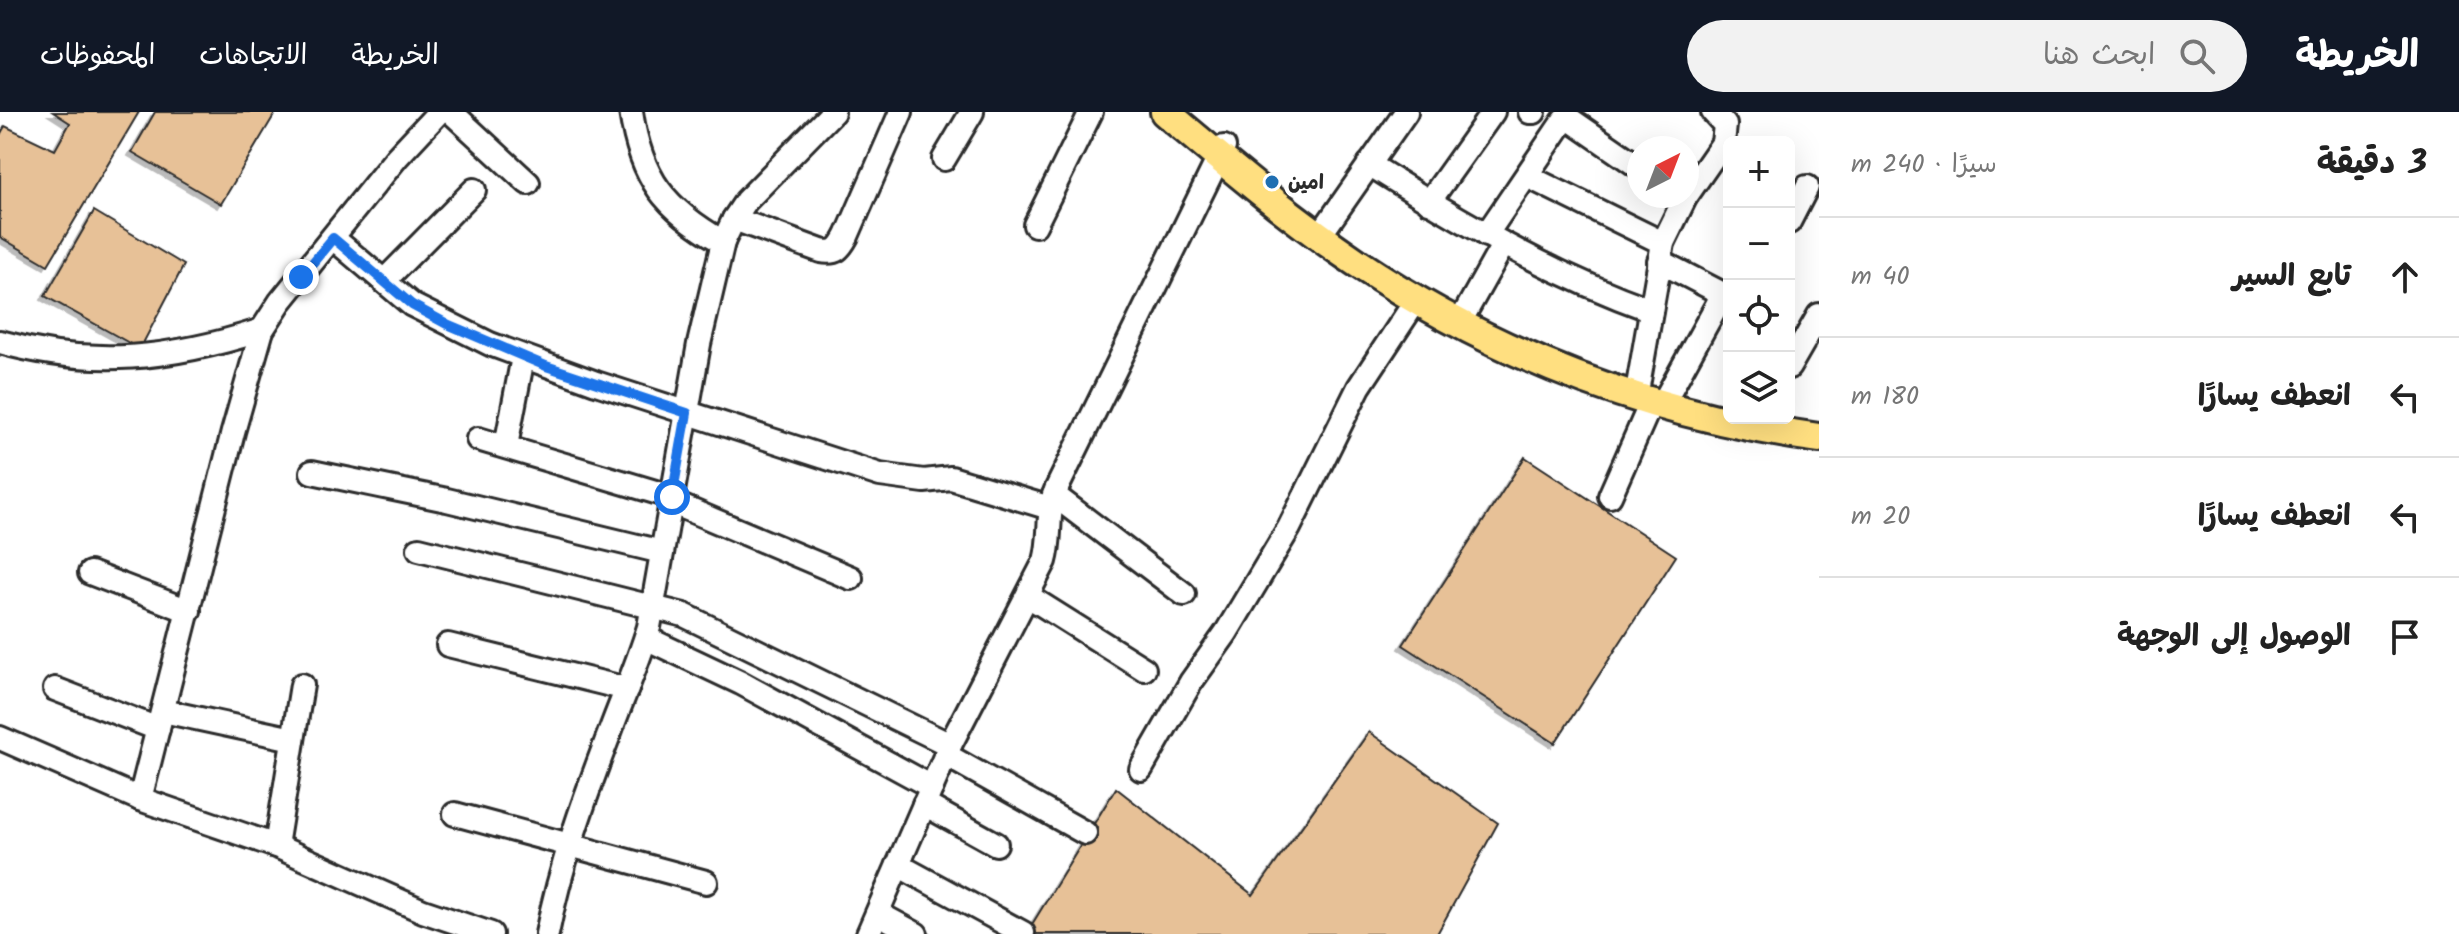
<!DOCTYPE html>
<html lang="ar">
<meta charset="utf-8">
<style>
:root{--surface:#fff;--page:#f2f2f2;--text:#222;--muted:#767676;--line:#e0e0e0;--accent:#111827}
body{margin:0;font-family:Kalam,"Playpen Sans Arabic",sans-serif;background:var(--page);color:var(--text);direction:rtl}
.controls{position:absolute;right:24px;top:24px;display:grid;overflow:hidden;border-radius:12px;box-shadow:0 8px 32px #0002}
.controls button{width:72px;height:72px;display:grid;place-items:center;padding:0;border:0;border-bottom:2px solid var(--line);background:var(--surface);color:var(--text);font:40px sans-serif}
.compass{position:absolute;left:1627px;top:24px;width:72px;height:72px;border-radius:50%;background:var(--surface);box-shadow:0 8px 32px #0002;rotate:42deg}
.stop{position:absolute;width:24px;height:24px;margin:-18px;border:6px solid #1a73e8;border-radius:50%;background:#fff}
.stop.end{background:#1a73e8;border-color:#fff;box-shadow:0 2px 8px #0008}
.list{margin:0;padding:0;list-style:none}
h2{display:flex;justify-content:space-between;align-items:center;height:104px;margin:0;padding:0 32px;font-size:34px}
h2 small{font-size:26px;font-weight:400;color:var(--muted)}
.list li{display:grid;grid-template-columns:52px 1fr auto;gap:24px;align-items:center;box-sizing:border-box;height:120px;padding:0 32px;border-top:2px solid var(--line)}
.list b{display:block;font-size:30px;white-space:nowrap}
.list em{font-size:26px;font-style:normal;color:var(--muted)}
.icon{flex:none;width:44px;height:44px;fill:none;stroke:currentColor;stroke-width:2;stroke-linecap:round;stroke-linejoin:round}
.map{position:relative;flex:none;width:1819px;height:822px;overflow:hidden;direction:ltr}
header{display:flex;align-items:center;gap:48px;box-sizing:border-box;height:112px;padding:0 40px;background:var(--accent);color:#fff}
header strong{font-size:38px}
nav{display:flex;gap:44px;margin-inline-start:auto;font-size:28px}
.search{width:560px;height:72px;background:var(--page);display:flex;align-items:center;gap:20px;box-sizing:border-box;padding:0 28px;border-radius:44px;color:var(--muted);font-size:30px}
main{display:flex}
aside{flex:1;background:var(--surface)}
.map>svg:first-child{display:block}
.building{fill:#e7c197;stroke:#2b2b2b;stroke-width:2;filter:url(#shadow)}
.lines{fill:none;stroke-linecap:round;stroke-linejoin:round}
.minor-casing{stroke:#2b2b2b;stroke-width:28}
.major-casing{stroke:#2b2b2b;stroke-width:34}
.minor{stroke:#fff;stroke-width:22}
.major{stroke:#ffdf80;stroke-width:28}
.route{stroke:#1a73e8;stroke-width:10}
.poi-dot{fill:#1f6fb2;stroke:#fff;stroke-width:3}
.labels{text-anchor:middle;stroke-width:8;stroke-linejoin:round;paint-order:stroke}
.poi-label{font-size:20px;font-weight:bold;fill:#2b2b2b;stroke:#fff;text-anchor:start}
</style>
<header>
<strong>الخريطة</strong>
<div class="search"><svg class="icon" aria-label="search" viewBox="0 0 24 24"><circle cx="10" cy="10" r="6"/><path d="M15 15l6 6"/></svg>ابحث هنا</div>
<nav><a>الخريطة</a><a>الاتجاهات</a><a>المحفوظات</a></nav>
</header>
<main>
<aside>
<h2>3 دقيقة<small>سيرًا · 240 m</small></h2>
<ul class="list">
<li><svg class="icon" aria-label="ahead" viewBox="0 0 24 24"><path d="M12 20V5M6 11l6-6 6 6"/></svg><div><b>تابع السير</b></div><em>40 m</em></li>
<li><svg class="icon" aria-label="left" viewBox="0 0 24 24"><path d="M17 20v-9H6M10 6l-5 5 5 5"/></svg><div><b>انعطف يسارًا</b></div><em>180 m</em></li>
<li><svg class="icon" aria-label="left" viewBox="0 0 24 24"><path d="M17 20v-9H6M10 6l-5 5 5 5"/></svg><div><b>انعطف يسارًا</b></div><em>20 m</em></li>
<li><svg class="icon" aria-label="arrive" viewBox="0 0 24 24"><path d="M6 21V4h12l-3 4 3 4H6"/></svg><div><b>الوصول إلى الوجهة</b></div></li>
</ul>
</aside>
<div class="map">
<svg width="1819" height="822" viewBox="0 0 1819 822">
<defs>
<filter id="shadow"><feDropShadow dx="-4" dy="4" stdDeviation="0" flood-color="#0004"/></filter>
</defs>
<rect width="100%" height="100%" fill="#fff"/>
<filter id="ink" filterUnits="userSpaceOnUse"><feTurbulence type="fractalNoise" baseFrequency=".0125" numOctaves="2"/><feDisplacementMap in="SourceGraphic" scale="16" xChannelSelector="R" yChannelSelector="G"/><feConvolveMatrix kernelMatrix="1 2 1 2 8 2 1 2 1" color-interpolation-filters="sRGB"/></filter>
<g filter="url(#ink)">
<g class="building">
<polygon points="53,0 139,0 48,153 0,125 0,23 5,14 55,38 70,11"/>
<polygon points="155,0 276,0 221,92 132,40"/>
<polygon points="94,99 184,153 140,237 45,184"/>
<polygon points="1525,345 1676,444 1555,631 1403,533"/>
<polygon points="1369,620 1498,711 1437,822 1026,822 1116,676 1253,783"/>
</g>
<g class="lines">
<defs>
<g id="minor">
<polyline points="451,0 528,71"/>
<path d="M 631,0 C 641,67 665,97 723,130"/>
<polyline points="1530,0 1534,0"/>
<polyline points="944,47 972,0"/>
<path d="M 1369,52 C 1459,109 1550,162 1651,198"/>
<polyline points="1527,64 1663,131"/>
<polyline points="1687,83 1723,31 1725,13 1713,0"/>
<polyline points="1429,90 1493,0"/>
<path d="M 734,107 L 821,139 C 836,142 840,137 847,124 L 901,0"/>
<polyline points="1789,110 1807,75"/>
<polyline points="1035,113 1091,0"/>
<polyline points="1325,116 1406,0"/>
<polyline points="1486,123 1564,8 1568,6 1639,55"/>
<polyline points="333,126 412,193 490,232 596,271 880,363 924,369 951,366 1050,396"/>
<polyline points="1659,149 1723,182"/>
<polyline points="384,169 474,78"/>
<polyline points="1465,201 1503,133"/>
<path d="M 0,230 C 92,256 172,247 262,218"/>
<polyline points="1789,255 1819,203"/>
<polyline points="1638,274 1663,131 1686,84"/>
<polyline points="1668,282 1723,182 1729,180"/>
<polyline points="478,327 672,385"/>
<polyline points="506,334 523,245"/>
<polyline points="312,360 447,388 662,440"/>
<polyline points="1054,383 1184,482"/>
<polyline points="1610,384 1651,291"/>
<polyline points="671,390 851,466"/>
<polyline points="419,437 684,503 950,633"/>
<polyline points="90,461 189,499"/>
<polyline points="1028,484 1144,557"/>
<polyline points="646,526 741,571 932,675"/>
<polyline points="448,533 627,577"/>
<polyline points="55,577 158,617"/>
<polyline points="163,599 293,627"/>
<polyline points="0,626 140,687 276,734 423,799 491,822"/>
<polyline points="946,643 1085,721"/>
<polyline points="1141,657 1191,570 1226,521 1289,416 1359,275 1417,187"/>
<polyline points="140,687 233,320 262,218 280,190 397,45 439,0"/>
<polyline points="924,692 996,732"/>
<polyline points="455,702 706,770"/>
<polyline points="276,734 302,573"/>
<polyline points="898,753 1023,821"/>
<polyline points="879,802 916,822"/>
<path d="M 547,822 C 560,754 585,685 610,620 C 623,585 638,551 649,515 L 699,232 L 723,130 L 734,107 L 746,89 L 833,0"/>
<path d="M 868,822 L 950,633 L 1045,449 C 1052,425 1046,401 1056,378 L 1224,35"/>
</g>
<path id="major" d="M 1165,0 C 1227,52 1289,105 1356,150 C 1496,244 1653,303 1819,326"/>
</defs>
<use href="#minor" class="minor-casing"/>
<use href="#major" class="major-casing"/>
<use href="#minor" class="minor"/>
<use href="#major" class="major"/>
</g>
</g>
<g class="lines" filter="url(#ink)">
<polyline class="route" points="301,165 333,126 412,193 447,212 546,254 687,301 672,385"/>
</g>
<circle class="poi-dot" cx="1272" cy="70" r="8"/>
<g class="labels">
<g class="poi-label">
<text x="1288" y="77">امين</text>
</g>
</g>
</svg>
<div class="controls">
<button>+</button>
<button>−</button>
<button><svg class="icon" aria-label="locate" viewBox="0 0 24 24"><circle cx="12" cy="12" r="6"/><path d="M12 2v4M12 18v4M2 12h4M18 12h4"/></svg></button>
<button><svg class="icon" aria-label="layers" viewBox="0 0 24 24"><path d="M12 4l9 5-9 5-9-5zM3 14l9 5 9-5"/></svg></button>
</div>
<svg class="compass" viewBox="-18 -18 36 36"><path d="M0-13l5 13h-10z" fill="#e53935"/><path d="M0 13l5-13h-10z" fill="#767676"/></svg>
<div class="stop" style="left:672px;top:385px"></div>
<div class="stop end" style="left:301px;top:165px"></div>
</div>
</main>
